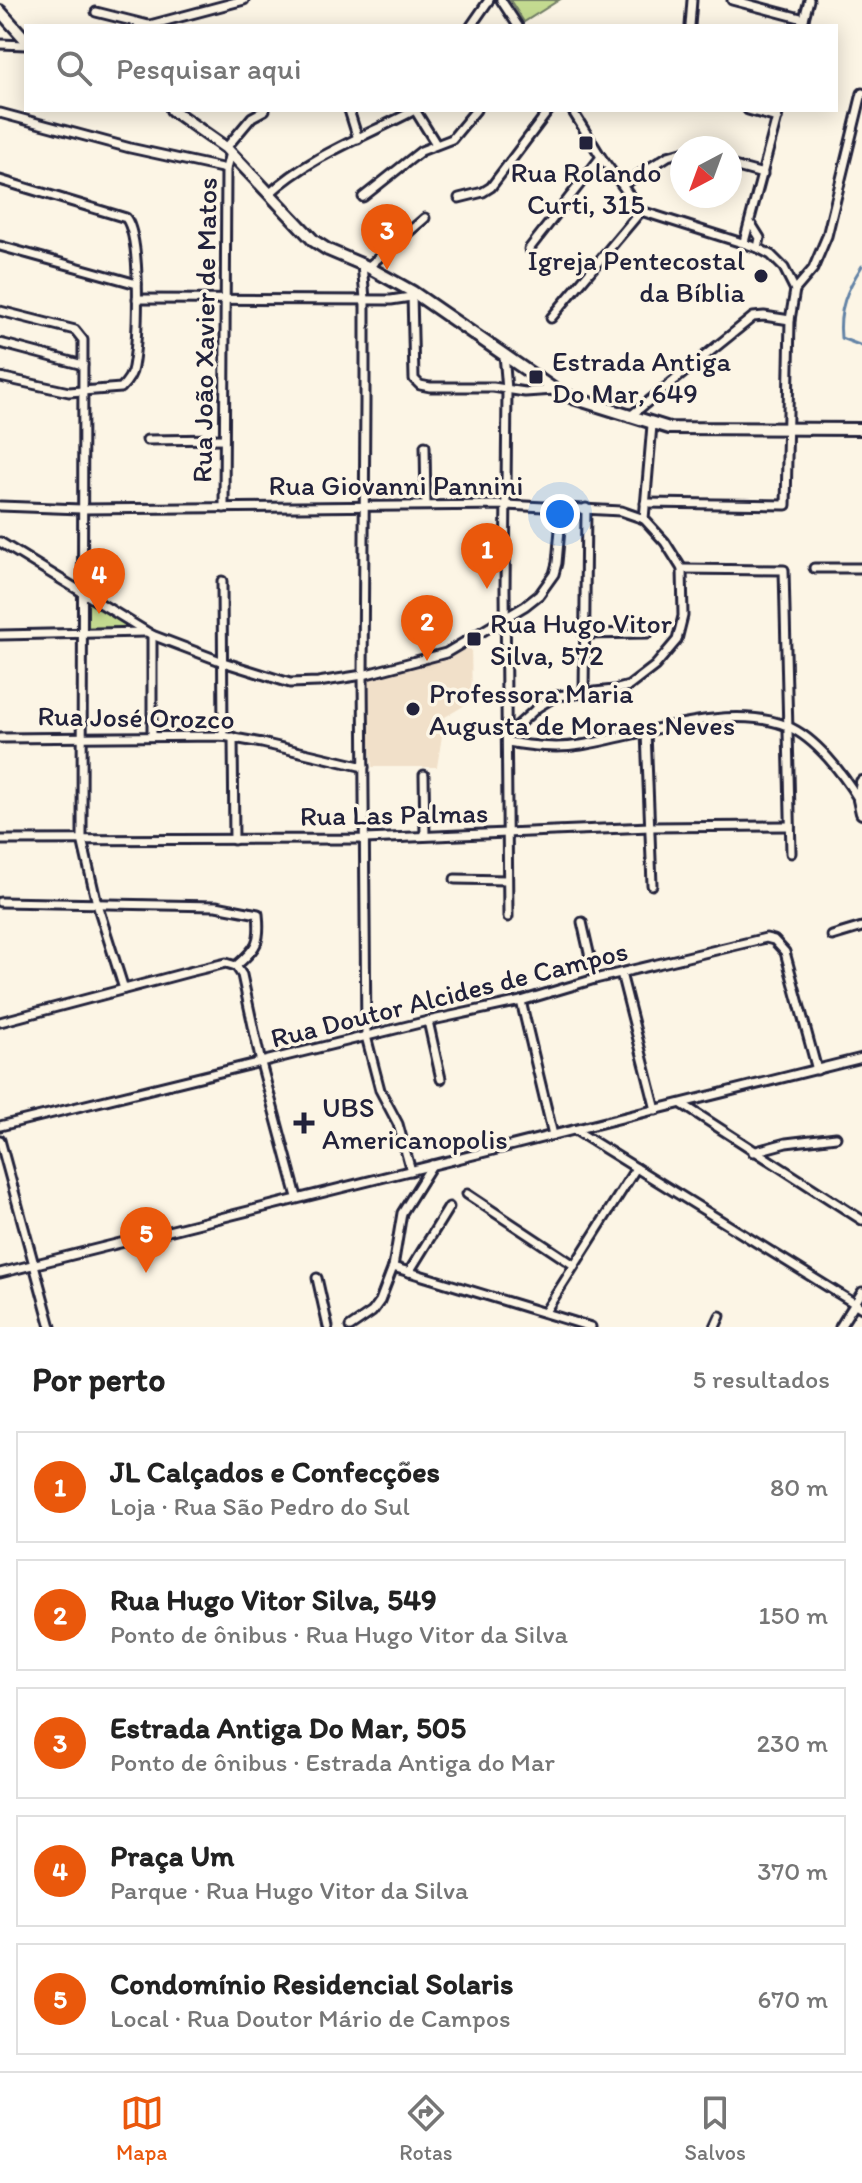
<!DOCTYPE html>
<html lang="pt">
<meta charset="utf-8">
<style>
:root{--surface:#fff;--page:#f2f2f2;--text:#222;--muted:#767676;--line:#e0e0e0;--accent:#ea580c}
body{margin:0;font-family:Itim,sans-serif;background:var(--page);color:var(--text)}
.compass{position:absolute;left:670px;top:136px;width:72px;height:72px;border-radius:50%;background:var(--surface);box-shadow:0 4px 20px #0003;rotate:221deg}
.you{position:absolute;left:560px;top:514px;width:28px;height:28px;margin:-20px;border:6px solid #fff;border-radius:50%;background:#1a73e8;box-shadow:0 0 0 12px #1a73e833}
.badge{display:grid;place-items:center;width:52px;height:52px;border-radius:50%;background:var(--accent);color:#fff;font-size:26px;font-weight:700}
.pin{position:absolute;translate:-50% -66px;filter:drop-shadow(0 2px 4px #0008)}
.pin::after{content:'';position:absolute;top:42px;width:28px;height:24px;background:inherit;clip-path:polygon(0 0,100% 0,50% 100%)}
.list{margin:0;padding:0;list-style:none}
h2{display:flex;justify-content:space-between;align-items:center;height:104px;margin:0;padding:0 32px;font-size:34px}
h2 small{font-size:26px;font-weight:400;color:var(--muted)}
.list li{display:grid;grid-template-columns:52px 1fr auto;gap:24px;align-items:center;box-sizing:border-box;height:112px;margin:0 16px 16px;padding:0 16px;border:2px solid var(--line);border-radius:0px}
.list b{display:block;font-size:30px;white-space:nowrap}
.list p{margin:0;font-size:26px;white-space:nowrap;color:var(--muted)}
.list em{font-size:26px;font-style:normal;color:var(--muted)}
.icon{flex:none;width:44px;height:44px;fill:none;stroke:currentColor;stroke-width:2;stroke-linecap:round;stroke-linejoin:round}
.map{position:relative;flex:none;width:862px;height:1327px;overflow:hidden}
.search{position:absolute;background:var(--surface);box-shadow:0 4px 20px #0003;left:24px;right:24px;top:24px;height:88px;display:flex;align-items:center;gap:20px;box-sizing:border-box;padding:0 28px;border-radius:0px;color:var(--muted);font-size:30px}
.sheet{height:744px;background:var(--surface)}
nav{display:flex;justify-content:space-around;align-items:center;box-sizing:border-box;height:112px;border-top:2px solid var(--line);background:var(--surface);font-size:22px;color:var(--muted)}
nav a{display:grid;justify-items:center;gap:4px}
nav .on{color:var(--accent)}
.map>svg:first-child{display:block}
.built{fill:#f1e0c9}
.green{fill:#c3da90;stroke:#727e66;stroke-width:2}
.lines{fill:none;stroke-linecap:round;stroke-linejoin:round}
.stream{stroke:#6383a6;stroke-width:3}
.street-casing{stroke:#22223b;stroke-width:13}
.secondary-casing{stroke:#22223b;stroke-width:16}
.street{stroke:#fcf5e5;stroke-width:7}
.secondary{stroke:#fcf5e5;stroke-width:10}
.poi-dot{fill:#22223b;stroke:#fcf5e5;stroke-width:3}
.labels{text-anchor:middle;stroke-width:7;stroke-linejoin:round;paint-order:stroke}
.poi-label{font-size:28px;fill:#22223b;stroke:#fcf5e5;text-anchor:start}
.street-label{font-size:28px;fill:#22223b;stroke:#fcf5e5}
</style>
<div class="map">
<svg width="862" height="1327" viewBox="0 0 862 1327">
<rect width="100%" height="100%" fill="#fcf5e5"/>
<filter id="ink" filterUnits="userSpaceOnUse"><feTurbulence type="fractalNoise" baseFrequency=".0125" numOctaves="2"/><feDisplacementMap in="SourceGraphic" scale="16" xChannelSelector="R" yChannelSelector="G"/><feConvolveMatrix kernelMatrix="1 2 1 2 8 2 1 2 1" color-interpolation-filters="sRGB"/></filter>
<g filter="url(#ink)">
<polygon class="built" points="471,644 472,701 445,717 437,767 372,767 366,683 370,678 451,655"/>
<g class="green">
<polygon points="510,0 559,0 524,22"/>
<polygon points="91,601 129,624 129,629 88,629 85,626 86,606"/>
</g>
<g class="lines">
<path class="stream" d="M 862,266 C 847,289 838,310 841,338 L 862,346"/>
<defs>
<g id="street">
<polyline points="501,0 518,26"/>
<polyline points="732,0 804,19"/>
<polyline points="96,12 152,26"/>
<polyline points="150,25 244,0"/>
<polyline points="471,26 489,0"/>
<polyline points="690,26 692,0"/>
<polyline points="802,26 809,0"/>
<polyline points="0,44 26,45"/>
<polyline points="349,110 358,139"/>
<polyline points="415,110 436,144"/>
<polyline points="572,110 601,157 641,211 758,248 771,255 784,268 795,290 790,320 786,505 645,503"/>
<polyline points="748,110 777,118"/>
<polyline points="0,113 130,148 226,169"/>
<polyline points="226,148 252,117 265,110"/>
<polyline points="730,165 763,174"/>
<path d="M 0,180 L 126,218 C 142,240 138,338 133,367 C 132,375 127,382 121,388 L 69,392 L 0,377"/>
<polyline points="623,185 668,156 682,152"/>
<path d="M 269,194 C 310,156 366,136 415,110"/>
<polyline points="363,197 421,151 452,139 476,110"/>
<polyline points="459,198 483,192 491,187 549,110"/>
<polyline points="750,222 760,238 758,248"/>
<polyline points="744,242 779,110"/>
<polyline points="0,246 137,284"/>
<polyline points="529,249 601,157"/>
<polyline points="362,264 365,299 365,402 363,675 366,1036 380,1090 398,1124 411,1171"/>
<polyline points="368,267 425,218"/>
<polyline points="795,290 813,269 827,236 862,93"/>
<polyline points="412,294 414,379 420,385 430,387 493,387 525,392 555,390"/>
<polyline points="137,299 391,300 411,297"/>
<polyline points="0,311 75,330 83,340 82,839 97,904 124,989"/>
<polyline points="551,318 641,211"/>
<polyline points="0,343 83,365"/>
<polyline points="504,354 507,390 505,589 508,917"/>
<polyline points="629,417 753,317 764,316 790,320"/>
<polyline points="147,440 224,439"/>
<polyline points="425,446 426,505"/>
<polyline points="0,506 81,509 506,505 621,511 644,519 665,542 682,569 683,616 677,640 655,666 629,686 614,690 556,696 538,707 508,734"/>
<polyline points="224,508 226,169 230,152"/>
<polyline points="644,519 652,425"/>
<polyline points="0,542 152,635 223,662 290,683 318,682 363,675 446,653 525,606 539,595 554,574 557,563 562,507"/>
<polyline points="814,568 862,568"/>
<polyline points="682,569 784,570 791,853"/>
<polyline points="222,581 223,736"/>
<polyline points="583,634 648,633"/>
<polyline points="0,635 145,632"/>
<polyline points="152,635 152,736"/>
<polyline points="584,693 586,508"/>
<polyline points="646,732 652,885"/>
<polyline points="233,737 234,840"/>
<polyline points="0,738 223,736 262,743 364,767"/>
<path d="M 508,742 C 532,746 556,749 581,745 C 640,736 728,702 787,726 C 816,738 843,774 859,800"/>
<polyline points="424,775 425,836"/>
<polyline points="0,840 365,839 650,827 790,826"/>
<polyline points="455,879 507,880"/>
<path d="M 0,902 L 216,906 L 258,914 C 261,942 257,948 236,966"/>
<polyline points="582,922 595,979"/>
<polyline points="832,936 862,927"/>
<polyline points="236,966 242,975 261,1063 297,1197"/>
<polyline points="621,973 656,1110"/>
<polyline points="521,1001 553,1135"/>
<polyline points="428,1021 441,1079"/>
<polyline points="0,1022 189,972 226,963 236,966"/>
<polyline points="682,1104 862,1220"/>
<polyline points="0,1126 428,1021 521,1001 595,979 766,938 774,940 785,952 817,1070"/>
<polyline points="575,1130 862,1308"/>
<polyline points="0,1140 51,1327"/>
<polyline points="753,1152 786,1143 836,1137"/>
<polyline points="467,1194 574,1265"/>
<polyline points="393,1267 591,1327"/>
<polyline points="409,1272 449,1207"/>
<polyline points="0,1273 862,1058"/>
<polyline points="317,1278 328,1327"/>
<polyline points="545,1312 636,1168"/>
<polyline points="350,1327 372,1312 380,1301 393,1267 402,1213 432,1165"/>
<polyline points="715,1327 720,1316"/>
<polyline points="840,1327 862,1292"/>
</g>
<g id="secondary">
<polyline points="0,11 26,40"/>
<polyline points="172,110 226,148 314,241 328,250 368,267 413,292 555,390 573,398 669,428 862,429"/>
<polyline points="862,782 859,800 862,813"/>
</g>
</defs>
<use href="#street" class="street-casing"/>
<use href="#secondary" class="secondary-casing"/>
<use href="#street" class="street"/>
<use href="#secondary" class="secondary"/>
</g>
</g>
<g class="poi-dot">
<rect x="578" y="135" width="16" height="16" rx="4"/>
<circle cx="761" cy="276" r="8"/>
<rect x="528" y="369" width="16" height="16" rx="4"/>
<rect x="466" y="631" width="16" height="16" rx="4"/>
<circle cx="413" cy="709" r="8"/>
<path d="M300 1111h8v8h8v8h-8v8h-8v-8h-8v-8h8z"/>
</g>
<g class="labels">
<g class="poi-label">
<text x="586" y="182" text-anchor="middle">Rua Rolando<tspan x="586" dy="32">Curti, 315</tspan></text>
<text x="745" y="270" text-anchor="end">Igreja Pentecostal<tspan x="745" dy="32">da Bíblia</tspan></text>
<text x="552" y="371">Estrada Antiga<tspan x="552" dy="32">Do Mar, 649</tspan></text>
<text x="490" y="633">Rua Hugo Vitor<tspan x="490" dy="32">Silva, 572</tspan></text>
<text x="429" y="703">Professora Maria<tspan x="429" dy="32">Augusta de Moraes Neves</tspan></text>
<text x="322" y="1117">UBS<tspan x="322" dy="32">Americanopolis</tspan></text>
</g>
<g class="street-label">
<text transform="translate(204 330) rotate(-89)" y="10">Rua João Xavier de Matos</text>
<text x="396" y="495">Rua Giovanni Pannini</text>
<text transform="translate(136 717) rotate(1)" y="10">Rua José Orozco</text>
<text transform="translate(394 814) rotate(-1)" y="10">Rua Las Palmas</text>
<text transform="translate(449 994) rotate(-14)" y="10">Rua Doutor Alcides de Campos</text>
</g>
</g>
</svg>
<svg class="compass" viewBox="-18 -18 36 36"><path d="M0-13l5 13h-10z" fill="#e53935"/><path d="M0 13l5-13h-10z" fill="#767676"/></svg>
<div class="you"></div>
<div class="pin badge" style="left:487px;top:589px">1</div>
<div class="pin badge" style="left:427px;top:661px">2</div>
<div class="pin badge" style="left:387px;top:270px">3</div>
<div class="pin badge" style="left:99px;top:614px">4</div>
<div class="pin badge" style="left:146px;top:1273px">5</div>
<div class="search"><svg class="icon" aria-label="search" viewBox="0 0 24 24"><circle cx="10" cy="10" r="6"/><path d="M15 15l6 6"/></svg>Pesquisar aqui</div>
</div>
<section class="sheet">
<h2>Por perto<small>5 resultados</small></h2>
<ul class="list">
<li><span class="badge">1</span><div><b>JL Calçados e Confecções</b><p>Loja · Rua São Pedro do Sul</p></div><em>80 m</em></li>
<li><span class="badge">2</span><div><b>Rua Hugo Vitor Silva, 549</b><p>Ponto de ônibus · Rua Hugo Vitor da Silva</p></div><em>150 m</em></li>
<li><span class="badge">3</span><div><b>Estrada Antiga Do Mar, 505</b><p>Ponto de ônibus · Estrada Antiga do Mar</p></div><em>230 m</em></li>
<li><span class="badge">4</span><div><b>Praça Um</b><p>Parque · Rua Hugo Vitor da Silva</p></div><em>370 m</em></li>
<li><span class="badge">5</span><div><b>Condomínio Residencial Solaris</b><p>Local · Rua Doutor Mário de Campos</p></div><em>670 m</em></li>
</ul>
</section>
<nav>
<a class="on"><svg class="icon" aria-label="map" viewBox="0 0 24 24"><path d="M3 6l6-2 6 2 6-2v14l-6 2-6-2-6 2zM9 4v14M15 6v14"/></svg>Mapa</a>
<a><svg class="icon" aria-label="directions" viewBox="0 0 24 24"><path d="M12 3l9 9-9 9-9-9zM9 14v-3h6M13 9l2 2-2 2"/></svg>Rotas</a>
<a><svg class="icon" aria-label="saved" viewBox="0 0 24 24"><path d="M7 4h10v16l-5-4-5 4z"/></svg>Salvos</a>
</nav>
